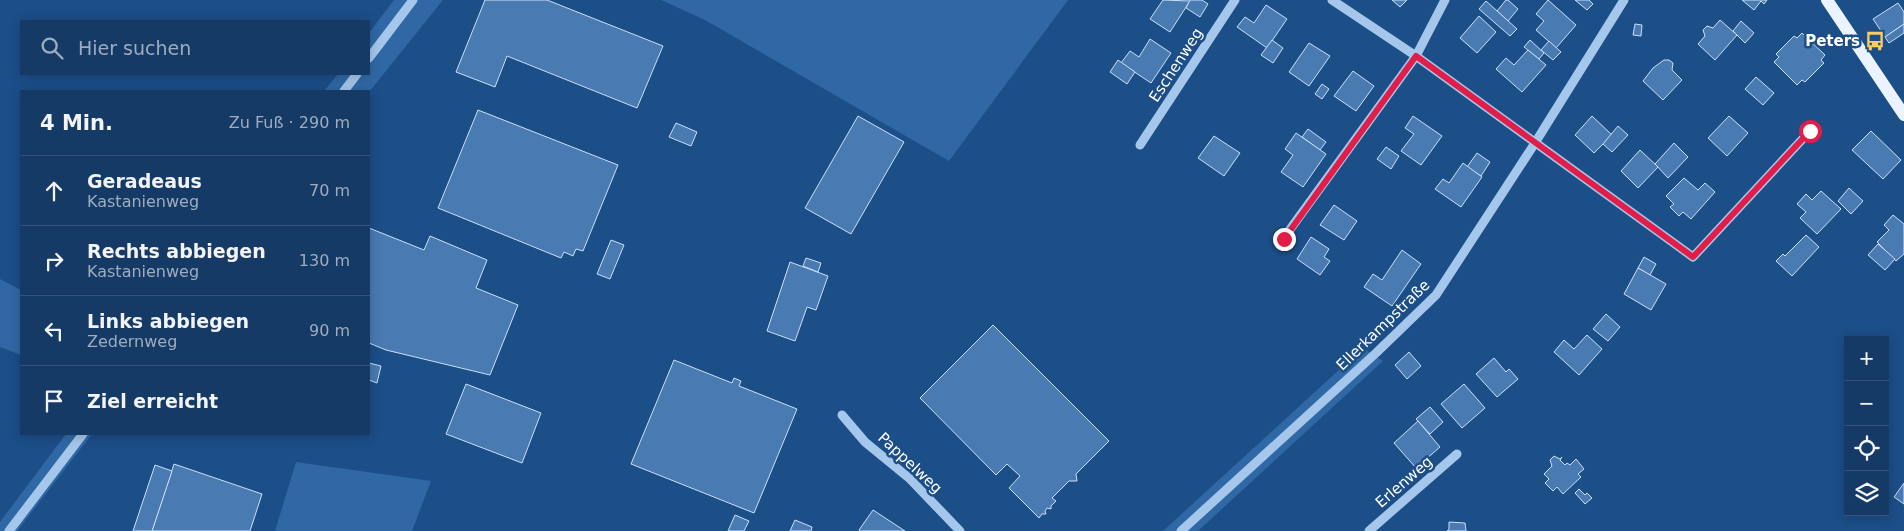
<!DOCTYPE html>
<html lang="de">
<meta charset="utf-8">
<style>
:root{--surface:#153a66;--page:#1e416c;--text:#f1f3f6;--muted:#9dadbf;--line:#34547a}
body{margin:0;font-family:"DejaVu Sans",sans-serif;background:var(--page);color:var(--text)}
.controls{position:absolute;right:15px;bottom:15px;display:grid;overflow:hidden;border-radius:0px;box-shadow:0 2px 12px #0003}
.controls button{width:45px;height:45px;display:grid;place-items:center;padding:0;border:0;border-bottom:1px solid var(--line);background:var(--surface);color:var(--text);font:25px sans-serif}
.stop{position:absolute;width:15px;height:15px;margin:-11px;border:4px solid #e11d48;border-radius:50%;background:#fff}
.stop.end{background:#e11d48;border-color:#fff;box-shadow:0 1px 5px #0008}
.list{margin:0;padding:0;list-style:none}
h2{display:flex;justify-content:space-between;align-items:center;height:65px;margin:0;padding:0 20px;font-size:21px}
h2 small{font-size:16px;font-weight:400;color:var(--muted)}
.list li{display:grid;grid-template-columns:32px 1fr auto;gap:15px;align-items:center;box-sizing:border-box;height:70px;padding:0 20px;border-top:1px solid var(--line)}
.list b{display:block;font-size:19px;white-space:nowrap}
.list p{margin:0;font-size:16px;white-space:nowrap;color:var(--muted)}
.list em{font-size:16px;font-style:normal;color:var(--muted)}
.icon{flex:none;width:28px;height:28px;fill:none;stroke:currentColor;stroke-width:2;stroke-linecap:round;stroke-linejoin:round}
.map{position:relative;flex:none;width:1904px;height:531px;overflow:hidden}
.search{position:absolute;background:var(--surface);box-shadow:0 2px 12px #0003;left:20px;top:20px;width:350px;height:55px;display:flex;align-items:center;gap:12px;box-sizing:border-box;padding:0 18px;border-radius:0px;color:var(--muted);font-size:19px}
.panel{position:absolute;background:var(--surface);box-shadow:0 2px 12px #0003;left:20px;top:90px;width:350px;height:345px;border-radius:0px}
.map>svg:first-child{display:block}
.green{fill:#3068a5}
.building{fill:#497bb2;stroke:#cae0f8}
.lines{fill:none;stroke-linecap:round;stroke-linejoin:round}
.minor{stroke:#a5c7eb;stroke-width:9}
.major{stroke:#eaf3ff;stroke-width:12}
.route{stroke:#e11d48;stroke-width:6}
.labels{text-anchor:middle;stroke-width:5;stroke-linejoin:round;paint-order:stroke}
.poi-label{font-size:15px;font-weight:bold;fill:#fff;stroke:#1c4e88;text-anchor:end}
.street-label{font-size:15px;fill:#fff;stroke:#1c4e88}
</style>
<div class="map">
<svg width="1904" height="531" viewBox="0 0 1904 531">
<rect width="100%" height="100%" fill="#1c4e88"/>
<g class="green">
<polygon points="394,0 443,0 369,92 324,91 338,74 369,74 369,33"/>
<polygon points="661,0 1068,0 949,161 705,20"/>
<polygon points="0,279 21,290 21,355 0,347"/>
<polygon points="1363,348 1383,361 1198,531 1163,531"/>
<polygon points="66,434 92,434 17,531 0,531 0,522"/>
<polygon points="296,462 431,481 412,531 275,531"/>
</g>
<g class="building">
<polygon points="485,0 547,0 663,46 637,108 507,56 495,87 456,72"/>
<polygon points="1163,0 1190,1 1170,32 1150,19"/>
<polygon points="1190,0 1202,0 1208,4 1200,17 1186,8"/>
<polygon points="1392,0 1407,0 1400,7"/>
<polygon points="1506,0 1508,0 1518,9 1508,21 1497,11"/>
<polygon points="1548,0 1576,25 1556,48 1536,30 1544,21 1536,14"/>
<polygon points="1575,0 1589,0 1593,4 1587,10"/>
<polygon points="1742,0 1767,0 1764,4 1761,1 1754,10"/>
<polygon points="1486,1 1517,29 1510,36 1479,9"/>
<polygon points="1898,3 1904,12 1904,24 1885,37 1873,19"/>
<polygon points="1266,5 1287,19 1267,48 1237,27 1245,17 1254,23"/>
<polygon points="1479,16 1496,32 1477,53 1460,38"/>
<polygon points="1720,20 1737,35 1715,60 1698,44 1705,36 1703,30 1707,26 1713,28"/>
<polygon points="1741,21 1754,33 1745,43 1733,31"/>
<polygon points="1635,24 1642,25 1641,36 1633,35"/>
<polygon points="1904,24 1904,33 1889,43 1885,37"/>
<polygon points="1802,33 1825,55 1821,60 1824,63 1805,82 1802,80 1797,85 1774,62 1779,57 1776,54 1794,36 1797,38"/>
<polygon points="1150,39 1171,53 1151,83 1121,63 1130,51 1139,57"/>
<polygon points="1272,40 1283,48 1273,63 1261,55"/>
<polygon points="1530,40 1544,53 1539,59 1524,47"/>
<polygon points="1549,41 1561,52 1553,60 1541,50"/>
<polygon points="1309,43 1330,56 1309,86 1289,72"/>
<polygon points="1528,50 1546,65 1522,92 1496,69 1506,58 1514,65"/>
<polygon points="1118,60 1135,72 1127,84 1110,72"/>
<polygon points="1664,60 1669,60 1673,63 1672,70 1682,80 1663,100 1643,81 1653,68"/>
<polygon points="1353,71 1374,86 1356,111 1334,96"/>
<polygon points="1756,77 1774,93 1763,105 1745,89"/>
<polygon points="1322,84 1329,89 1322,99 1315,94"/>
<polygon points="478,110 618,165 583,251 576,249 573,256 564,252 561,258 438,208"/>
<polygon points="858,116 904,142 851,234 805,208"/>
<polygon points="1413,116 1442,136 1421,165 1401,151 1414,134 1405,128"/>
<polygon points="1592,116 1612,135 1594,153 1575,135"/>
<polygon points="1729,116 1748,133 1727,156 1708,138"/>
<polygon points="676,123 697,132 691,146 669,137"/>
<polygon points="1618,126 1628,135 1612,152 1603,144"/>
<polygon points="1308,129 1326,142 1320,150 1302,137"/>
<polygon points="1871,131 1901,160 1883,179 1852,150"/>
<polygon points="1296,133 1326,154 1303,187 1281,172 1293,155 1285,149"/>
<polygon points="1214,136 1240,153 1224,176 1198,158"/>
<polygon points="1674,143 1688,157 1668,178 1655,164"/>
<polygon points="1386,147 1399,156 1391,169 1377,159"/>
<polygon points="1640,150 1658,167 1638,188 1621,171"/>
<polygon points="1477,153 1490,162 1481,176 1467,167"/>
<polygon points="1463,163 1482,177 1461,207 1435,189 1443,179 1449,183"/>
<polygon points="1684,178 1698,190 1705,183 1715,192 1691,219 1683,212 1679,216 1670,207 1674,204 1666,196"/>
<polygon points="1849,188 1863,201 1851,214 1838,201"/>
<polygon points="1821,191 1841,209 1817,234 1800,218 1806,212 1797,204 1806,194 1812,200"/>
<polygon points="1334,205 1357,221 1344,240 1320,225"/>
<polygon points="1893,215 1904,224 1904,254 1896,261 1877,242 1889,230 1884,225"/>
<polygon points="369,228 424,250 430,236 487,260 476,288 518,305 490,375 386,350 369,343"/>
<polygon points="1806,235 1819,247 1792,276 1776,261 1783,254 1785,256"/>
<polygon points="1311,237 1329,249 1324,257 1330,261 1320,275 1297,259"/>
<polygon points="611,240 624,245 610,279 597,274"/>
<polygon points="1878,244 1895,259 1885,270 1868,255"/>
<polygon points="1402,250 1421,264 1392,306 1364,287 1373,274 1382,280"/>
<polygon points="1644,257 1656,264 1650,275 1638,268"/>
<polygon points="806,258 821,263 818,272 803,266"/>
<polygon points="790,262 828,276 816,310 807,307 795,341 767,331"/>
<polygon points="1638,268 1666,284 1651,310 1624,294"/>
<polygon points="1606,314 1620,327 1608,341 1593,329"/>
<polygon points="993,325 1109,441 1076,474 1077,481 1069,481 1052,498 1056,501 1051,506 1051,509 1047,508 1045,511 1046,514 1042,514 1039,518 1009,488 1020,476 1007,464 996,475 920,398"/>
<polygon points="1587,335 1602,349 1579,375 1554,352 1564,340 1574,349"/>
<polygon points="1409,352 1421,366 1407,379 1395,365"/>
<polygon points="1494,358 1506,372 1509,369 1518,379 1497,397 1476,374"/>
<polygon points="674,360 732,383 734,378 741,381 739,386 797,409 754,513 631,464"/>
<polygon points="369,363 381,366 377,383 369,380"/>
<polygon points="466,384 541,413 522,463 446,434"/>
<polygon points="1464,384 1485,408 1462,428 1441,404"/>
<polygon points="1430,407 1443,422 1430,434 1416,419"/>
<polygon points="1418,421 1440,447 1416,468 1394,443"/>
<polygon points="1554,456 1560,459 1562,457 1560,460 1565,465 1567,463 1570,465 1576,459 1584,469 1578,474 1581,477 1563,494 1557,487 1553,491 1545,483 1549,479 1544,474 1552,466 1550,460"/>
<polygon points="174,464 262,494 250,531 152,531"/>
<polygon points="155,465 172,471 152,531 133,531"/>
<polygon points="1904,483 1904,504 1894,497"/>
<polygon points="1579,489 1585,495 1587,493 1592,498 1585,504 1575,493"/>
<polygon points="873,510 905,531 860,531 859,530"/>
<polygon points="735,515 749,521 744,531 728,531"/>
<polygon points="795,520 812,527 811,531 790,531"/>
<polygon points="1449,522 1465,523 1466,531 1447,531 1449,529"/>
</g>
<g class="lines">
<g class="minor">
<polyline points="1332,0 1416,56 1693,257 1810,131"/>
<polyline points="369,58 413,0"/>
<polyline points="344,91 357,74"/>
<polyline points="1140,145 1235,0"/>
<polyline points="1283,239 1416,56 1445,0"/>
<polyline points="842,415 865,442 909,478 960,531"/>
<polyline points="9,531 83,434"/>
<polyline points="1181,531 1376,353 1436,295 1535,143 1624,0"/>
<polyline points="1369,531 1457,454"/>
</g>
<polyline class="major" points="1827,0 1904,115"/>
</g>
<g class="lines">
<polyline class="route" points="1284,239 1416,56 1693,257 1810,131"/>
</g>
<defs>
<symbol id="bus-bare" viewBox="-9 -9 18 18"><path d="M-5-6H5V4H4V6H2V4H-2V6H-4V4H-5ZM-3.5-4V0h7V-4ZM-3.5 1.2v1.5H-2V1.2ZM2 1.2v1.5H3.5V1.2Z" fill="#fccc63" stroke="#1c4e88" stroke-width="2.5" paint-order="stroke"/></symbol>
</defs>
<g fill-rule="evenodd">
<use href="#bus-bare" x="1861" y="27" width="28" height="28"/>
</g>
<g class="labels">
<g class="poi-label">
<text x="1860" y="46">Peters</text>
</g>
<g class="street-label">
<text transform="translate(1176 65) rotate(-57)" y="5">Eschenweg</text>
<text transform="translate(1383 325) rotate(-44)" y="5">Ellerkampstraße</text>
<text transform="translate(910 463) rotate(43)" y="5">Pappelweg</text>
<text transform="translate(1404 482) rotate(-41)" y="5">Erlenweg</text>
</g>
</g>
</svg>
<div class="controls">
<button>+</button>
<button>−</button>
<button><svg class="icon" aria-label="locate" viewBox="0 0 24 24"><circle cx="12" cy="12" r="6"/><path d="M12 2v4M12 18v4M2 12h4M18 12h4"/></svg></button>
<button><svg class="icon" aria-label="layers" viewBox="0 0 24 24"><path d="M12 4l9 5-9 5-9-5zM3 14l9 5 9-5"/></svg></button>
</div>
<div class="stop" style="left:1810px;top:131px"></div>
<div class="stop end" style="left:1284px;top:239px"></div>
<div class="search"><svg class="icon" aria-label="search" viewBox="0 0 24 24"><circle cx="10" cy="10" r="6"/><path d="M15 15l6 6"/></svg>Hier suchen</div>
<section class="panel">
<h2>4 Min.<small>Zu Fuß · 290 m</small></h2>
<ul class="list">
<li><svg class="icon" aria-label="ahead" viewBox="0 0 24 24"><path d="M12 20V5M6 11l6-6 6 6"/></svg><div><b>Geradeaus</b><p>Kastanienweg</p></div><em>70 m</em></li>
<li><svg class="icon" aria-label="right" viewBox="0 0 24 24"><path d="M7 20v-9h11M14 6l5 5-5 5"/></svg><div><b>Rechts abbiegen</b><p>Kastanienweg</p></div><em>130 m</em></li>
<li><svg class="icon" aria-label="left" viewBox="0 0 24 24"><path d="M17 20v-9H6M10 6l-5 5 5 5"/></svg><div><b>Links abbiegen</b><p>Zedernweg</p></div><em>90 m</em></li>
<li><svg class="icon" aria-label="arrive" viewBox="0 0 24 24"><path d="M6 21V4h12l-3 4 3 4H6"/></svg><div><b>Ziel erreicht</b></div></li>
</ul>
</section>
</div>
